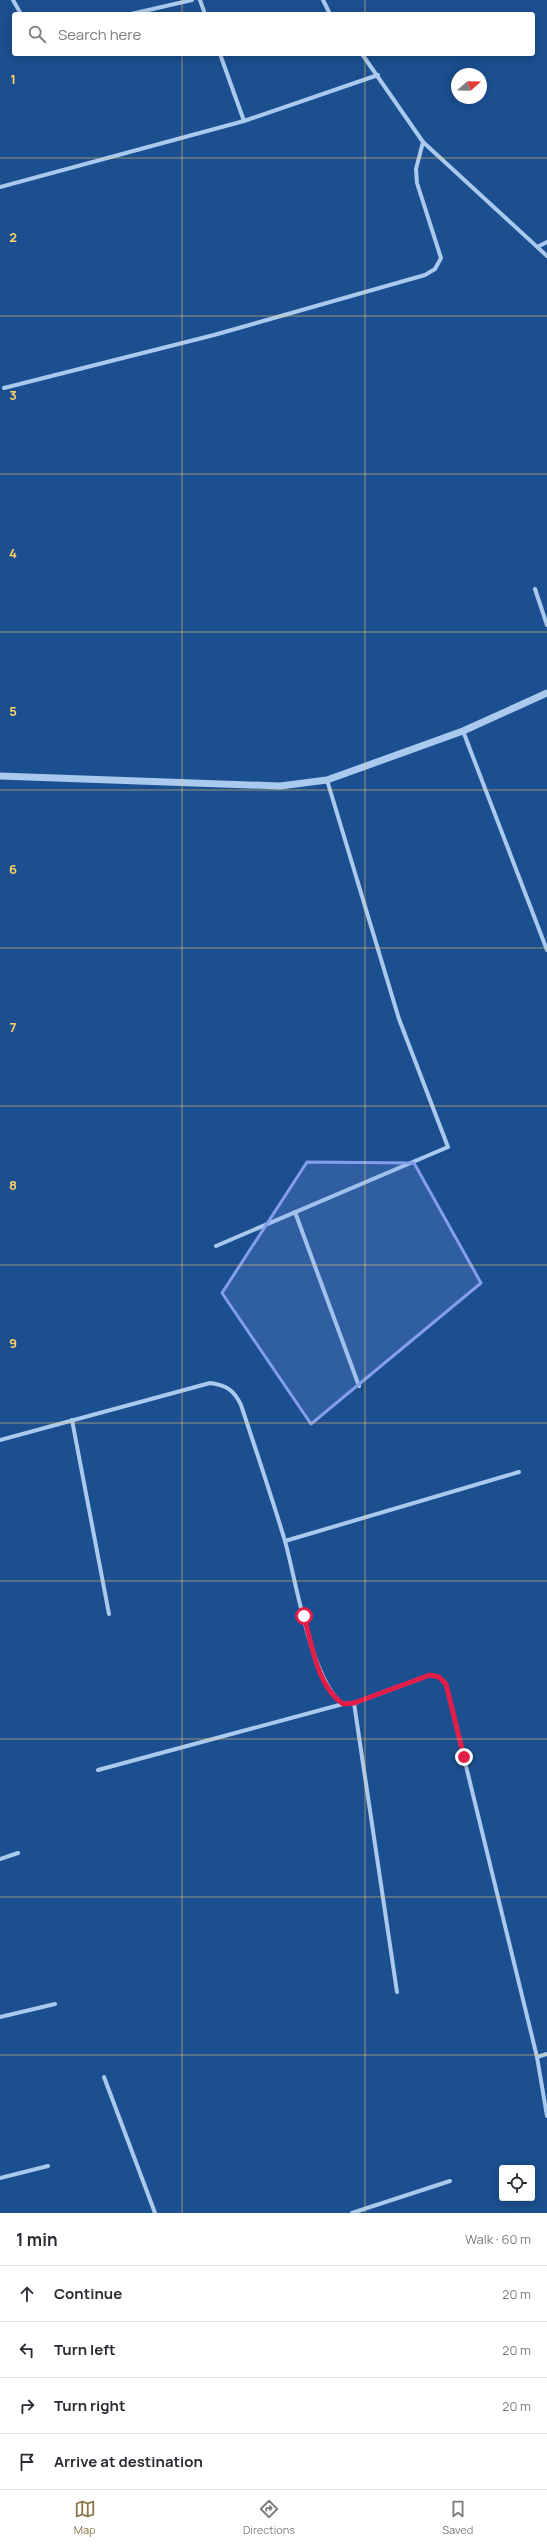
<!DOCTYPE html>
<meta charset="utf-8">
<style>
:root{--surface:#fff;--page:#f7f7f7;--text:#2b2b33;--muted:#7c7c81;--line:#e1e1e2;--accent:#8a764a}
body{margin:0;font-family:Manrope,sans-serif;background:var(--page);color:var(--text)}
.controls{position:absolute;right:12px;bottom:12px;display:grid;overflow:hidden;border-radius:4px;box-shadow:0 2px 10px #0003}
.controls button{width:36px;height:36px;display:grid;place-items:center;padding:0;border:0;border-bottom:1px solid var(--line);background:var(--surface);color:var(--text);font:20px sans-serif}
.compass{position:absolute;left:451px;top:68px;width:36px;height:36px;border-radius:50%;background:var(--surface);box-shadow:0 2px 10px #0003;rotate:70deg}
.stop{position:absolute;width:12px;height:12px;margin:-9px;border:3px solid #e11d48;border-radius:50%;background:#fff}
.stop.end{background:#e11d48;border-color:#fff;box-shadow:0 1px 4px #0008}
.list{margin:0;padding:0;list-style:none}
h2{display:flex;justify-content:space-between;align-items:center;height:52px;margin:0;padding:0 16px;font-size:17px}
h2 small{font-size:13px;font-weight:400;color:var(--muted)}
.list li{display:grid;grid-template-columns:26px 1fr auto;gap:12px;align-items:center;box-sizing:border-box;height:56px;padding:0 16px;border-top:1px solid var(--line)}
.list b{display:block;font-size:15px;white-space:nowrap}
.list em{font-size:13px;font-style:normal;color:var(--muted)}
.icon{flex:none;width:22px;height:22px;fill:none;stroke:currentColor;stroke-width:2;stroke-linecap:round;stroke-linejoin:round}
.map{position:relative;flex:none;width:547px;height:2213px;overflow:hidden}
.search{position:absolute;background:var(--surface);box-shadow:0 2px 10px #0003;left:12px;right:12px;top:12px;height:44px;display:flex;align-items:center;gap:10px;box-sizing:border-box;padding:0 14px;border-radius:4px;color:var(--muted);font-size:15px}
.sheet{height:276px;background:var(--surface)}
nav{display:flex;justify-content:space-around;align-items:center;box-sizing:border-box;height:56px;border-top:1px solid var(--line);background:var(--surface);font-size:11px;color:var(--muted)}
nav a{display:grid;justify-items:center;gap:2px}
nav .on{color:var(--accent)}
.map>svg:first-child{display:block}
.lines{fill:none;stroke-linecap:round;stroke-linejoin:round}
.minor{stroke:#a9c9ee;stroke-width:4}
.tertiary{stroke:#a9c9ee;stroke-width:7}
.route{stroke:#e11d48;stroke-width:5}
.marked{fill:#839eea;fill-opacity:0.2;stroke:#839eea;stroke-width:3;stroke-linejoin:round}
.grid{fill:none;stroke:#ffd166;stroke-width:1;stroke-opacity:0.55}
.grid-label{font-size:13px;text-anchor:middle;font-weight:bold;fill:#ffd166;stroke:#1b4f8f;stroke-width:4;stroke-linejoin:round;paint-order:stroke}
</style>
<div class="map">
<svg width="547" height="2213" viewBox="0 0 547 2213">
<rect width="100%" height="100%" fill="#1b4f8f"/>
<g class="lines">
<g class="minor">
<polyline points="13,0 21,14"/>
<polyline points="200,0 205,14"/>
<polyline points="323,0 330,14"/>
<polyline points="131,14 192,0"/>
<polyline points="220,54 244,121"/>
<polyline points="362,54 423,142 547,256"/>
<polyline points="0,187 244,121 378,75"/>
<polyline points="539,246 547,242"/>
<polyline points="4,388 214,335 425,275 435,269 441,258 417,183 416,169 423,142"/>
<polyline points="535,589 547,625"/>
<polyline points="463,731 547,950"/>
<polyline points="295,1212 359,1386"/>
<polyline points="216,1246 448,1147 399,1019 327,780"/>
<polyline points="72,1420 109,1614"/>
<path d="M 0,1440 L 210,1383 C 226,1385 234,1390 241,1405 C 256,1450 271,1495 285,1541 C 296,1580 311,1681 343,1704 L 354,1703 L 430,1675 L 439,1677 L 446,1684 L 537,2057 L 547,2116"/>
<polyline points="285,1541 519,1472"/>
<polyline points="354,1703 397,1992"/>
<polyline points="98,1770 343,1704"/>
<polyline points="0,1859 18,1853"/>
<polyline points="0,2017 55,2004"/>
<polyline points="537,2057 547,2054"/>
<polyline points="104,2077 155,2213"/>
<polyline points="0,2178 48,2166"/>
<polyline points="352,2213 450,2181"/>
</g>
<polyline class="tertiary" points="0,776 280,786 327,780 463,731 547,693"/>
</g>
<g class="lines">
<path class="route" d="M 304,1616 C 312,1645 317,1686 343,1704 L 354,1703 L 430,1675 L 439,1677 L 446,1684 L 464,1757"/>
</g>
<path class="marked" d="M 307,1162 L 414,1163 L 481,1283 L 311,1424 L 222,1293 Z"/>
<path class="grid" d="M 182,0 L 182,14M 365,0 L 365,14M 182,54 L 182,2213M 365,54 L 365,2213M 0,158 L 547,158M 0,316 L 547,316M 0,474 L 547,474M 0,632 L 547,632M 0,790 L 547,790M 0,948 L 547,948M 0,1106 L 547,1106M 0,1265 L 547,1265M 0,1423 L 547,1423M 0,1581 L 547,1581M 0,1739 L 547,1739M 0,1897 L 547,1897M 0,2055 L 547,2055"/>
<g class="grid-label">
<text x="13" y="84">1</text>
<text x="13" y="242">2</text>
<text x="13" y="400">3</text>
<text x="13" y="558">4</text>
<text x="13" y="716">5</text>
<text x="13" y="874">6</text>
<text x="13" y="1032">7</text>
<text x="13" y="1190">8</text>
<text x="13" y="1348">9</text>
</g>
</svg>
<div class="controls">
<button><svg class="icon" aria-label="locate" viewBox="0 0 24 24"><circle cx="12" cy="12" r="6"/><path d="M12 2v4M12 18v4M2 12h4M18 12h4"/></svg></button>
</div>
<svg class="compass" viewBox="-18 -18 36 36"><path d="M0-13l5 13h-10z" fill="#e53935"/><path d="M0 13l5-13h-10z" fill="#7c7c81"/></svg>
<div class="stop" style="left:304px;top:1616px"></div>
<div class="stop end" style="left:464px;top:1757px"></div>
<div class="search"><svg class="icon" aria-label="search" viewBox="0 0 24 24"><circle cx="10" cy="10" r="6"/><path d="M15 15l6 6"/></svg>Search here</div>
</div>
<section class="sheet">
<h2>1 min<small>Walk · 60 m</small></h2>
<ul class="list">
<li><svg class="icon" aria-label="ahead" viewBox="0 0 24 24"><path d="M12 20V5M6 11l6-6 6 6"/></svg><div><b>Continue</b></div><em>20 m</em></li>
<li><svg class="icon" aria-label="left" viewBox="0 0 24 24"><path d="M17 20v-9H6M10 6l-5 5 5 5"/></svg><div><b>Turn left</b></div><em>20 m</em></li>
<li><svg class="icon" aria-label="right" viewBox="0 0 24 24"><path d="M7 20v-9h11M14 6l5 5-5 5"/></svg><div><b>Turn right</b></div><em>20 m</em></li>
<li><svg class="icon" aria-label="arrive" viewBox="0 0 24 24"><path d="M6 21V4h12l-3 4 3 4H6"/></svg><div><b>Arrive at destination</b></div></li>
</ul>
</section>
<nav>
<a class="on"><svg class="icon" aria-label="map" viewBox="0 0 24 24"><path d="M3 6l6-2 6 2 6-2v14l-6 2-6-2-6 2zM9 4v14M15 6v14"/></svg>Map</a>
<a><svg class="icon" aria-label="directions" viewBox="0 0 24 24"><path d="M12 3l9 9-9 9-9-9zM9 14v-3h6M13 9l2 2-2 2"/></svg>Directions</a>
<a><svg class="icon" aria-label="saved" viewBox="0 0 24 24"><path d="M7 4h10v16l-5-4-5 4z"/></svg>Saved</a>
</nav>
